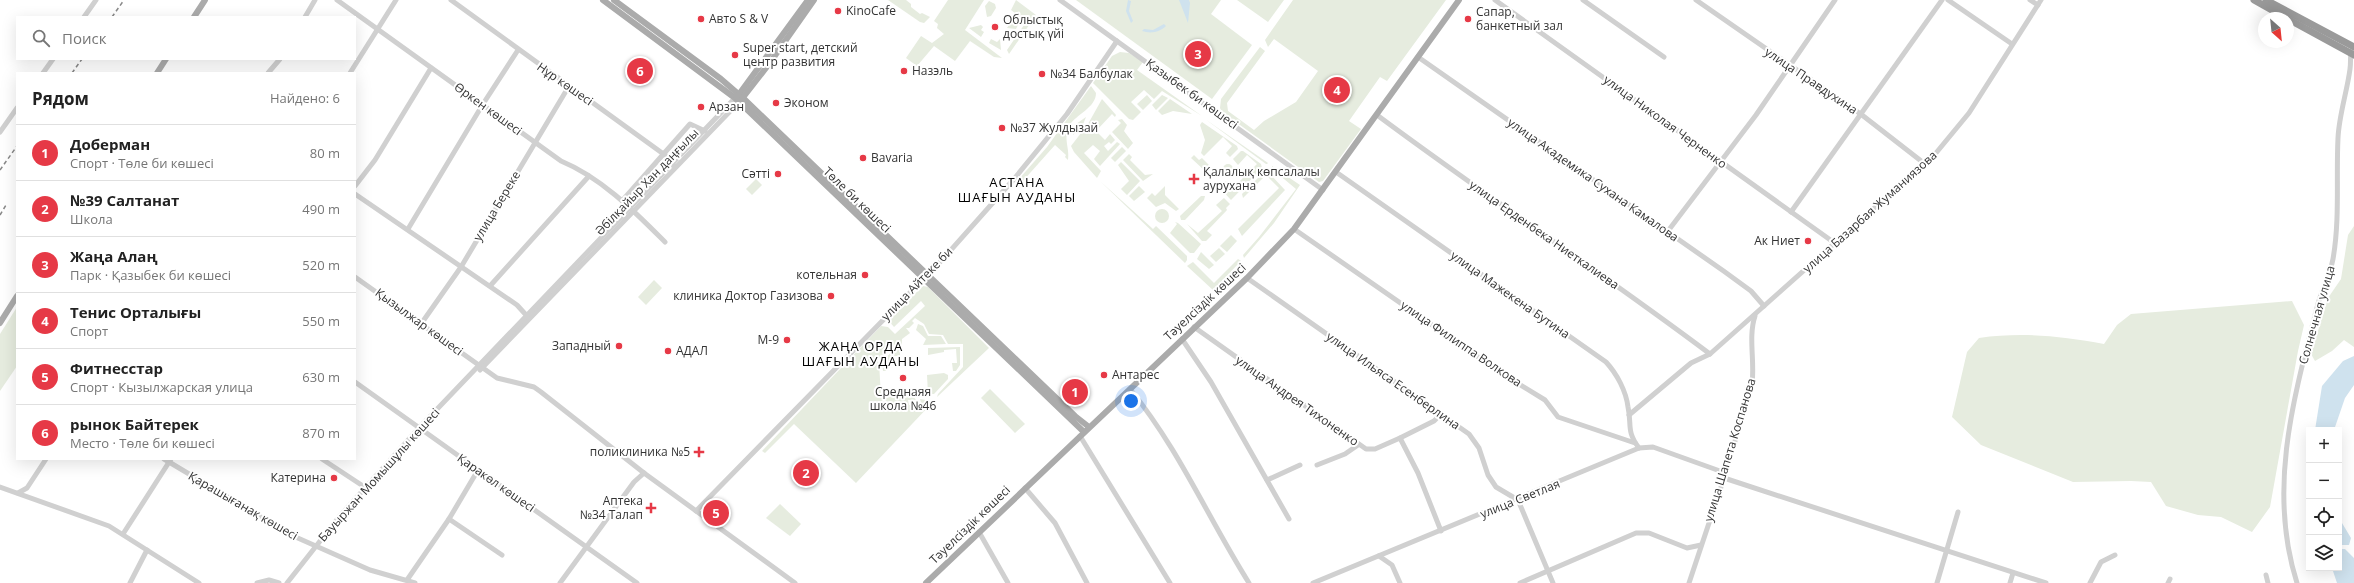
<!DOCTYPE html>
<html lang="ru">
<meta charset="utf-8">
<style>
:root{--surface:#fff;--page:#f6f6f6;--text:#222;--muted:#767676;--line:#e0e0e0;--accent:#e63946}
body{margin:0;font-family:"Open Sans",sans-serif;background:var(--page);color:var(--text)}
.controls{position:absolute;right:12px;bottom:12px;display:grid;overflow:hidden;border-radius:0px;box-shadow:0 4px 16px #0002}
.controls button{width:36px;height:36px;display:grid;place-items:center;padding:0;border:0;border-bottom:1px solid var(--line);background:var(--surface);color:var(--text);font:20px sans-serif}
.compass{position:absolute;left:2258px;top:12px;width:36px;height:36px;border-radius:50%;background:var(--surface);box-shadow:0 4px 16px #0002;rotate:153deg}
.you{position:absolute;left:1131px;top:401px;width:14px;height:14px;margin:-10px;border:3px solid #fff;border-radius:50%;background:#1a73e8;box-shadow:0 0 0 6px #1a73e833}
.badge{display:grid;place-items:center;width:26px;height:26px;border-radius:50%;background:var(--accent);color:#fff;font-size:13px;font-weight:700}
.pin{position:absolute;translate:-50% -50%;border:2px solid #fff;box-shadow:0 1px 4px #0006}
.list{margin:0;padding:0;list-style:none}
h2{display:flex;justify-content:space-between;align-items:center;height:52px;margin:0;padding:0 16px;font-size:17px}
h2 small{font-size:13px;font-weight:400;color:var(--muted)}
.list li{display:grid;grid-template-columns:26px 1fr auto;gap:12px;align-items:center;box-sizing:border-box;height:56px;padding:0 16px;border-top:1px solid var(--line)}
.list b{display:block;font-size:15px;white-space:nowrap}
.list p{margin:0;font-size:13px;white-space:nowrap;color:var(--muted)}
.list em{font-size:13px;font-style:normal;color:var(--muted)}
.icon{flex:none;width:22px;height:22px;fill:none;stroke:currentColor;stroke-width:2;stroke-linecap:round;stroke-linejoin:round}
.map{position:relative;flex:none;width:2354px;height:583px;overflow:hidden}
.search{position:absolute;background:var(--surface);box-shadow:0 4px 16px #0002;left:16px;top:16px;width:340px;height:44px;display:flex;align-items:center;gap:10px;box-sizing:border-box;padding:0 14px;border-radius:0px;color:var(--muted);font-size:15px}
.panel{position:absolute;background:var(--surface);box-shadow:0 4px 16px #0002;left:16px;top:72px;width:340px;height:388px;border-radius:0px}
.map>svg:first-child{display:block}
.green{fill:#e6ecdf}
.water{fill:#cfe2ee}
.lines{fill:none;stroke-linecap:round;stroke-linejoin:round}
.minor{stroke:#d0d0d0;stroke-width:5}
.major{stroke:#ababab;stroke-width:6}
.highway{stroke:#9a9a9a;stroke-width:7}
.rail{stroke:#888;stroke-width:1.5;stroke-dasharray:4 3;stroke-linecap:butt}
.poi-dot{fill:#e63946;stroke:#fff;stroke-width:1.5}
.labels{text-anchor:middle;stroke-width:4;stroke-linejoin:round;paint-order:stroke}
.poi-label{font-size:12px;fill:#333;stroke:#fff;text-anchor:start}
.street-label{font-size:12px;fill:#333;stroke:#fff}
.neighbourhood-label{font-size:13px;letter-spacing:1px;fill:#000;stroke:#fff}
</style>
<div class="map">
<svg width="2354" height="583" viewBox="0 0 2354 583">
<rect width="100%" height="100%" fill="#fff"/>
<g class="green">
<polygon points="888,0 906,0 911,4 911,7 920,14 922,13 930,17 924,23 920,22"/>
<polygon points="948,0 984,0 965,30 1002,58 994,57 970,41 955,61 934,46 917,66 906,58 921,36 932,43 944,34 937,28 938,24 934,21"/>
<polygon points="1016,0 1036,15 1009,54 1007,50 1024,25 1021,18 1011,10"/>
<polygon points="1076,0 1221,0 1211,14 1252,45 1212,99"/>
<polygon points="1237,0 1284,0 1268,22"/>
<polygon points="1293,0 1446,0 1387,81 1380,77 1349,121 1361,129 1323,181 1319,182 1222,112 1220,108 1221,99 1260,47 1265,51 1227,103 1228,111 1254,130 1264,121 1296,102 1318,71 1274,39 1268,47 1265,40"/>
<polygon points="989,1 995,4 996,8 991,16 987,17 985,6"/>
<polygon points="1012,17 1019,23 1016,29 1007,28 1009,25 1007,23"/>
<polygon points="981,25 983,27 981,30 984,32 981,37 969,28"/>
<polygon points="991,39 997,42 1000,39 1001,50 989,43"/>
<polygon points="1120,52 1129,53 1143,62 1137,70 1202,116 1162,91 1154,99 1144,90 1131,102 1141,112 1133,120 1129,119 1093,83 1112,56"/>
<path d="M 1091,86 L 1096,93 C 1096,108 1076,114 1069,126 C 1063,139 1070,148 1068,160 L 1065,157 L 1066,155 L 1055,145 L 1022,182 L 1019,179 L 1047,147 Z"/>
<polygon points="1147,95 1152,101 1143,110 1137,104"/>
<polygon points="1162,95 1168,98 1156,110 1152,105"/>
<polygon points="1102,99 1116,115 1115,117 1112,114 1096,131 1105,140 1110,134 1115,140 1111,144 1109,142 1104,146 1108,151 1117,142 1120,144 1100,166 1094,159 1100,151 1093,145 1084,153 1101,171 1097,178 1074,152 1071,146 1088,124"/>
<polygon points="1170,99 1192,114 1173,111 1162,115 1158,111"/>
<polygon points="1086,117 1082,127 1073,135 1076,124"/>
<polygon points="1122,119 1127,125 1124,131 1133,143 1128,149 1112,132 1121,123 1118,120"/>
<polygon points="1205,119 1268,163 1267,164 1266,164"/>
<polygon points="1202,122 1237,146 1238,149 1230,157 1226,153 1232,146 1223,137 1204,156 1201,153 1205,140 1200,125"/>
<polygon points="1122,147 1126,151 1115,162 1111,158"/>
<polygon points="1241,151 1243,151 1261,164 1262,168 1231,200 1219,187 1225,181 1233,188 1257,164 1247,155 1238,165 1233,159"/>
<polygon points="1129,154 1132,157 1130,160 1145,175 1153,174 1143,181 1123,160"/>
<polygon points="1194,155 1199,160 1202,158 1209,165 1204,170 1191,158"/>
<polygon points="1121,162 1140,181 1127,195 1121,189 1129,181 1118,165"/>
<circle cx="1228" cy="169" r="5"/>
<polygon points="1272,166 1300,185 1274,223 1244,258 1243,255 1259,237 1296,189 1272,169"/>
<polygon points="1264,172 1269,173 1285,190 1242,236 1238,229 1279,188 1266,175 1243,198 1242,194"/>
<polygon points="756,179 762,185 752,195 746,189"/>
<polygon points="1100,181 1153,229 1156,226 1187,256 1187,260 1185,263"/>
<polygon points="1139,186 1145,192 1134,201 1129,196"/>
<polygon points="1165,186 1165,195 1179,209 1176,211 1165,203 1156,207 1147,198 1152,193 1155,196"/>
<polygon points="1201,196 1205,196 1204,200 1185,220 1181,220 1180,216"/>
<polygon points="1224,198 1230,204 1226,208 1227,210 1207,231 1212,235 1206,241 1202,241 1187,224 1198,233 1222,211 1216,205"/>
<circle cx="1162" cy="216" r="7"/>
<polygon points="1175,222 1178,223 1201,244 1194,253 1190,253 1170,233 1177,224"/>
<polygon points="2354,226 2354,347 2344,340 2332,351 2315,361 2311,354 2328,298 2341,279 2348,235"/>
<polygon points="1231,235 1237,241 1227,252 1220,246"/>
<polygon points="1219,248 1225,254 1216,262 1210,256"/>
<polygon points="1201,252 1214,265 1209,269 1197,259"/>
<polygon points="1238,259 1241,261 1213,290 1187,266 1193,262 1214,283"/>
<polygon points="654,280 662,288 646,305 638,297"/>
<polygon points="923,286 928,287 989,348 937,397 938,394 963,367 963,344 948,344 943,335 929,334 924,324 915,318 912,321 914,323 909,328 906,328 910,333 902,339 902,345 892,347 880,358 877,356 875,358 879,363 881,396 913,396 916,400 908,400 909,405 922,406 920,399 926,400 931,404 856,483 794,424 765,453 762,451 881,326 888,327 895,334 925,306 921,301 894,327 888,320"/>
<path d="M 2292,301 L 2304,325 L 2298,351 L 2270,507 L 2252,532 L 2221,517 L 2198,515 L 2166,506 L 2151,482 L 2131,481 L 2073,482 L 1981,445 L 1952,417 L 1967,352 L 1979,338 C 2022,332 2061,336 2104,344 L 2117,325 L 2131,314 Z"/>
<polygon points="17,307 17,366 0,391 0,334"/>
<polygon points="918,324 923,326 928,336 941,336 946,344 923,345 926,339 916,330"/>
<polygon points="960,347 960,365 956,371 953,371 952,363 957,363 956,349 944,350 944,352 928,355 928,348"/>
<polygon points="900,348 900,356 891,356 888,365 886,366 886,371 883,371 882,361 895,349"/>
<polygon points="944,373 948,375 948,379 934,394 928,394 927,375"/>
<polygon points="990,389 1025,424 1015,433 981,398"/>
<polygon points="780,504 801,524 790,536 766,518"/>
</g>
<g class="water">
<polygon points="1128,0 1131,1 1129,11 1133,21 1131,23 1126,11"/>
<polygon points="1179,0 1189,0 1190,3 1188,23"/>
<path d="M 1164,24 L 1166,26 C 1160,32 1151,34 1142,31 L 1144,29 L 1153,30 Z"/>
<circle cx="1205" cy="49" r="5.5"/>
<polygon points="2354,356 2354,385 2345,398 2334,430 2315,430 2322,386 2343,361"/>
<polygon points="2339,518 2351,538 2349,545 2339,545"/>
<polygon points="2339,549 2345,549 2354,558 2354,583 2337,583 2332,568 2339,568"/>
</g>
<g class="lines">
<g class="minor">
<path d="M 337,0 L 561,161 C 602,178 635,212 665,242"/>
<polyline points="451,0 669,158 674,166"/>
<polyline points="1060,0 1323,190"/>
<polyline points="1495,0 1836,244"/>
<polyline points="1583,0 1664,57"/>
<polyline points="1696,0 1862,115 1925,164"/>
<polyline points="1948,0 2012,44"/>
<polyline points="2030,0 2038,5"/>
<polyline points="84,17 96,0"/>
<polyline points="305,17 315,0"/>
<polyline points="1418,57 1725,272 1751,291 1764,306"/>
<polyline points="43,73 53,59"/>
<polyline points="268,73 280,59"/>
<polyline points="350,73 396,0"/>
<path d="M 1377,115 C 1487,197 1601,272 1710,354"/>
<polyline points="0,132 17,108"/>
<path d="M 1336,172 L 1606,362 C 1617,374 1626,391 1628,407 C 1632,425 1626,431 1639,448"/>
<polyline points="355,186 375,160 431,68"/>
<polyline points="355,194 517,305 527,316"/>
<polyline points="622,201 690,124 705,131"/>
<polyline points="1791,212 1942,0"/>
<polyline points="408,229 483,104 518,50"/>
<polyline points="1294,229 1504,375 1545,400 1558,417 1635,443"/>
<polyline points="1668,231 1756,115 1835,0"/>
<polyline points="355,277 497,378 534,387 541,392 644,473 795,583"/>
<polyline points="1247,278 1469,434 1479,448 1488,475 1496,487 1518,500 1553,583"/>
<polyline points="490,286 589,176"/>
<polyline points="421,324 461,267 569,86"/>
<polyline points="1194,327 1366,449 1375,449 1400,438 1418,473 1441,531"/>
<polyline points="1182,339 1211,382 1289,519"/>
<polyline points="480,370 739,102"/>
<polyline points="355,382 637,583"/>
<path d="M 1130,389 C 1179,449 1208,518 1249,583"/>
<polyline points="1629,415 1691,363 1710,354 1936,153 1969,113 2041,0"/>
<polyline points="1080,436 1170,583"/>
<polyline points="1400,438 1434,421 1440,415"/>
<polyline points="164,459 291,535 370,570 415,583"/>
<polyline points="322,459 366,488"/>
<polyline points="1317,465 1345,454 1358,445"/>
<polyline points="1267,480 1300,465"/>
<polyline points="0,487 109,526 199,583"/>
<polyline points="1025,488 1055,523 1087,583"/>
<polyline points="18,493 27,488 46,459"/>
<polyline points="696,511 942,260 1014,179 1067,114 1117,41"/>
<polyline points="449,519 502,555"/>
<polyline points="979,532 1008,583"/>
<polyline points="123,534 171,459"/>
<polyline points="1379,556 1392,565 1400,583"/>
<polyline points="2266,575 2268,583"/>
<polyline points="407,580 449,519 478,470"/>
<polyline points="130,583 147,550"/>
<polyline points="257,583 269,580 279,583"/>
<polyline points="287,583 339,517 419,428 735,98"/>
<polyline points="560,583 634,482 644,473"/>
<polyline points="1313,583 1639,448 1653,447 1720,471 1724,478 2046,583"/>
<polyline points="1520,583 1636,533 1649,533 1687,548 1701,545"/>
<path d="M 1689,583 L 1724,478 L 1752,384 C 1755,362 1748,337 1755,316"/>
<polyline points="1937,583 1958,512"/>
<polyline points="2010,583 2013,573"/>
<polyline points="2090,583 2101,562 2115,555"/>
<polyline points="2168,583 2170,579"/>
<path d="M 2297,583 C 2267,489 2294,396 2318,304 C 2322,289 2330,275 2333,259 C 2340,219 2336,178 2338,138 C 2339,115 2347,92 2350,69 C 2351,63 2350,57 2351,51"/>
</g>
<g class="major">
<polyline points="603,0 735,98 1084,432"/>
<polyline points="614,0 721,79 743,98 1075,416 1089,427"/>
<polyline points="194,17 205,0"/>
<polyline points="157,73 166,59"/>
<polyline points="737,97 808,0"/>
<polyline points="741,100 769,64 814,0"/>
<polyline points="0,323 17,296"/>
<polyline points="926,583 1247,278 1294,229 1459,0"/>
</g>
<g class="highway">
<polyline points="2254,0 2286,18"/>
<polyline points="2266,0 2354,47"/>
<polyline points="2288,19 2354,55"/>
</g>
<g class="rail">
<polyline points="112,17 124,0"/>
<polyline points="72,73 82,59"/>
<polyline points="0,170 17,146"/>
<polyline points="0,215 6,205"/>
</g>
</g>
<g class="poi-dot">
<circle cx="838" cy="11" r="4"/>
<circle cx="701" cy="19" r="4"/>
<circle cx="1468" cy="19" r="4"/>
<circle cx="995" cy="27" r="4"/>
<circle cx="735" cy="55" r="4"/>
<circle cx="904" cy="71" r="4"/>
<circle cx="1042" cy="74" r="4"/>
<circle cx="776" cy="103" r="4"/>
<circle cx="701" cy="107" r="4"/>
<circle cx="1002" cy="128" r="4"/>
<circle cx="863" cy="158" r="4"/>
<circle cx="778" cy="174" r="4"/>
<path d="M1192 173h4v4h4v4h-4v4h-4v-4h-4v-4h4z"/>
<circle cx="1808" cy="241" r="4"/>
<circle cx="865" cy="275" r="4"/>
<circle cx="831" cy="296" r="4"/>
<circle cx="787" cy="340" r="4"/>
<circle cx="619" cy="346" r="4"/>
<circle cx="668" cy="351" r="4"/>
<circle cx="1104" cy="375" r="4"/>
<circle cx="903" cy="378" r="4"/>
<path d="M697 446h4v4h4v4h-4v4h-4v-4h-4v-4h4z"/>
<circle cx="334" cy="478" r="4"/>
<path d="M649 502h4v4h4v4h-4v4h-4v-4h-4v-4h4z"/>
</g>
<g class="labels">
<g class="poi-label">
<text x="846" y="15">KinoCafe</text>
<text x="1476" y="16">Сапар,<tspan x="1476" dy="14">банкетный зал</tspan></text>
<text x="709" y="23">Авто S &amp; V</text>
<text x="1003" y="24">Облыстық<tspan x="1003" dy="14">достық үйі</tspan></text>
<text x="743" y="52">Super start, детский<tspan x="743" dy="14">центр развития</tspan></text>
<text x="912" y="75">Назэль</text>
<text x="1050" y="78">№34 Балбулак</text>
<text x="784" y="107">Эконом</text>
<text x="709" y="111">Арзан</text>
<text x="1010" y="132">№37 Жулдызай</text>
<text x="871" y="162">Bavaria</text>
<text x="1203" y="176">Қалалық көпсалалы<tspan x="1203" dy="14">аурухана</tspan></text>
<text x="770" y="178" text-anchor="end">Cәтті</text>
<text x="1800" y="245" text-anchor="end">Ак Ниет</text>
<text x="857" y="279" text-anchor="end">котельная</text>
<text x="823" y="300" text-anchor="end">клиника Доктор Газизова</text>
<text x="779" y="344" text-anchor="end">M-9</text>
<text x="611" y="350" text-anchor="end">Западный</text>
<text x="676" y="355">АДАЛ</text>
<text x="1112" y="379">Антарес</text>
<text x="903" y="396" text-anchor="middle">Среднаяя<tspan x="903" dy="14">школа №46</tspan></text>
<text x="690" y="456" text-anchor="end">поликлиника №5</text>
<text x="326" y="482" text-anchor="end">Катерина</text>
<text x="643" y="505" text-anchor="end">Аптека<tspan x="643" dy="14">№34 Талап</tspan></text>
</g>
<g class="street-label">
<text transform="translate(1811 81) rotate(34)" y="4">улица Правдухина</text>
<text transform="translate(565 84) rotate(35)" y="4">Нұр көшесі</text>
<text transform="translate(1192 94) rotate(36)" y="4">Қазыбек би көшесі</text>
<text transform="translate(488 109) rotate(36)" y="4">Өркен көшесі</text>
<text transform="translate(1665 122) rotate(36)" y="4">улица Николая Черненко</text>
<text transform="translate(1593 180) rotate(35)" y="4">улица Академика Сухана Камалова</text>
<text transform="translate(647 182) rotate(-46)" y="4">Әбілқайыр Хан даңғылы</text>
<text transform="translate(857 200) rotate(44)" y="4">Төле би көшесі</text>
<text transform="translate(497 206) rotate(-59)" y="4">улица Береке</text>
<text transform="translate(1870 212) rotate(-42)" y="4">улица Базарбая Жуманиязова</text>
<text transform="translate(1544 235) rotate(35)" y="4">улица Ерденбека Ниеткалиева</text>
<text transform="translate(917 284) rotate(-46)" y="4">улица Айтеке би</text>
<text transform="translate(1510 295) rotate(35)" y="4">улица Мажекена Бутина</text>
<text transform="translate(1205 302) rotate(-43)" y="4">Тәуелсіздік көшесі</text>
<text transform="translate(2317 315) rotate(-74)" y="4">Солнечная улица</text>
<text transform="translate(419 322) rotate(36)" y="4">Қызылжар көшесі</text>
<text transform="translate(1461 344) rotate(34)" y="4">улица Филиппа Волкова</text>
<text transform="translate(1393 381) rotate(35)" y="4">улица Ильяса Есенберлина</text>
<text transform="translate(1297 401) rotate(35)" y="4">улица Андрея Тихоненко</text>
<text transform="translate(1730 450) rotate(-73)" y="4">улица Шапета Коспанова</text>
<text transform="translate(379 475) rotate(-48)" y="4">Бауыржан Момышұлы көшесі</text>
<text transform="translate(496 483) rotate(35)" y="4">Қаракөл көшесі</text>
<text transform="translate(1520 499) rotate(-22)" y="4">улица Светлая</text>
<text transform="translate(243 506) rotate(30)" y="4">Қарашығанақ көшесі</text>
<text transform="translate(970 525) rotate(-44)" y="4">Тәуелсіздік көшесі</text>
</g>
<g class="neighbourhood-label">
<text x="1017" y="187">АСТАНА<tspan x="1017" dy="15">ШАҒЫН АУДАНЫ</tspan></text>
<text x="861" y="351">ЖАҢА ОРДА<tspan x="861" dy="15">ШАҒЫН АУДАНЫ</tspan></text>
</g>
</g>
</svg>
<div class="controls">
<button>+</button>
<button>−</button>
<button><svg class="icon" aria-label="locate" viewBox="0 0 24 24"><circle cx="12" cy="12" r="6"/><path d="M12 2v4M12 18v4M2 12h4M18 12h4"/></svg></button>
<button><svg class="icon" aria-label="layers" viewBox="0 0 24 24"><path d="M12 4l9 5-9 5-9-5zM3 14l9 5 9-5"/></svg></button>
</div>
<svg class="compass" viewBox="-18 -18 36 36"><path d="M0-13l5 13h-10z" fill="#e53935"/><path d="M0 13l5-13h-10z" fill="#767676"/></svg>
<div class="you"></div>
<div class="pin badge" style="left:1075px;top:392px">1</div>
<div class="pin badge" style="left:806px;top:473px">2</div>
<div class="pin badge" style="left:1198px;top:54px">3</div>
<div class="pin badge" style="left:1337px;top:90px">4</div>
<div class="pin badge" style="left:716px;top:513px">5</div>
<div class="pin badge" style="left:640px;top:71px">6</div>
<div class="search"><svg class="icon" aria-label="search" viewBox="0 0 24 24"><circle cx="10" cy="10" r="6"/><path d="M15 15l6 6"/></svg>Поиск</div>
<section class="panel">
<h2>Рядом<small>Найдено: 6</small></h2>
<ul class="list">
<li><span class="badge">1</span><div><b>Доберман</b><p>Спорт · Төле би көшесі</p></div><em>80 m</em></li>
<li><span class="badge">2</span><div><b>№39 Салтанат</b><p>Школа</p></div><em>490 m</em></li>
<li><span class="badge">3</span><div><b>Жаңа Алаң</b><p>Парк · Қазыбек би көшесі</p></div><em>520 m</em></li>
<li><span class="badge">4</span><div><b>Тенис Орталығы</b><p>Спорт</p></div><em>550 m</em></li>
<li><span class="badge">5</span><div><b>Фитнесстар</b><p>Спорт · Кызылжарская улица</p></div><em>630 m</em></li>
<li><span class="badge">6</span><div><b>рынок Байтерек</b><p>Место · Төле би көшесі</p></div><em>870 m</em></li>
</ul>
</section>
</div>
